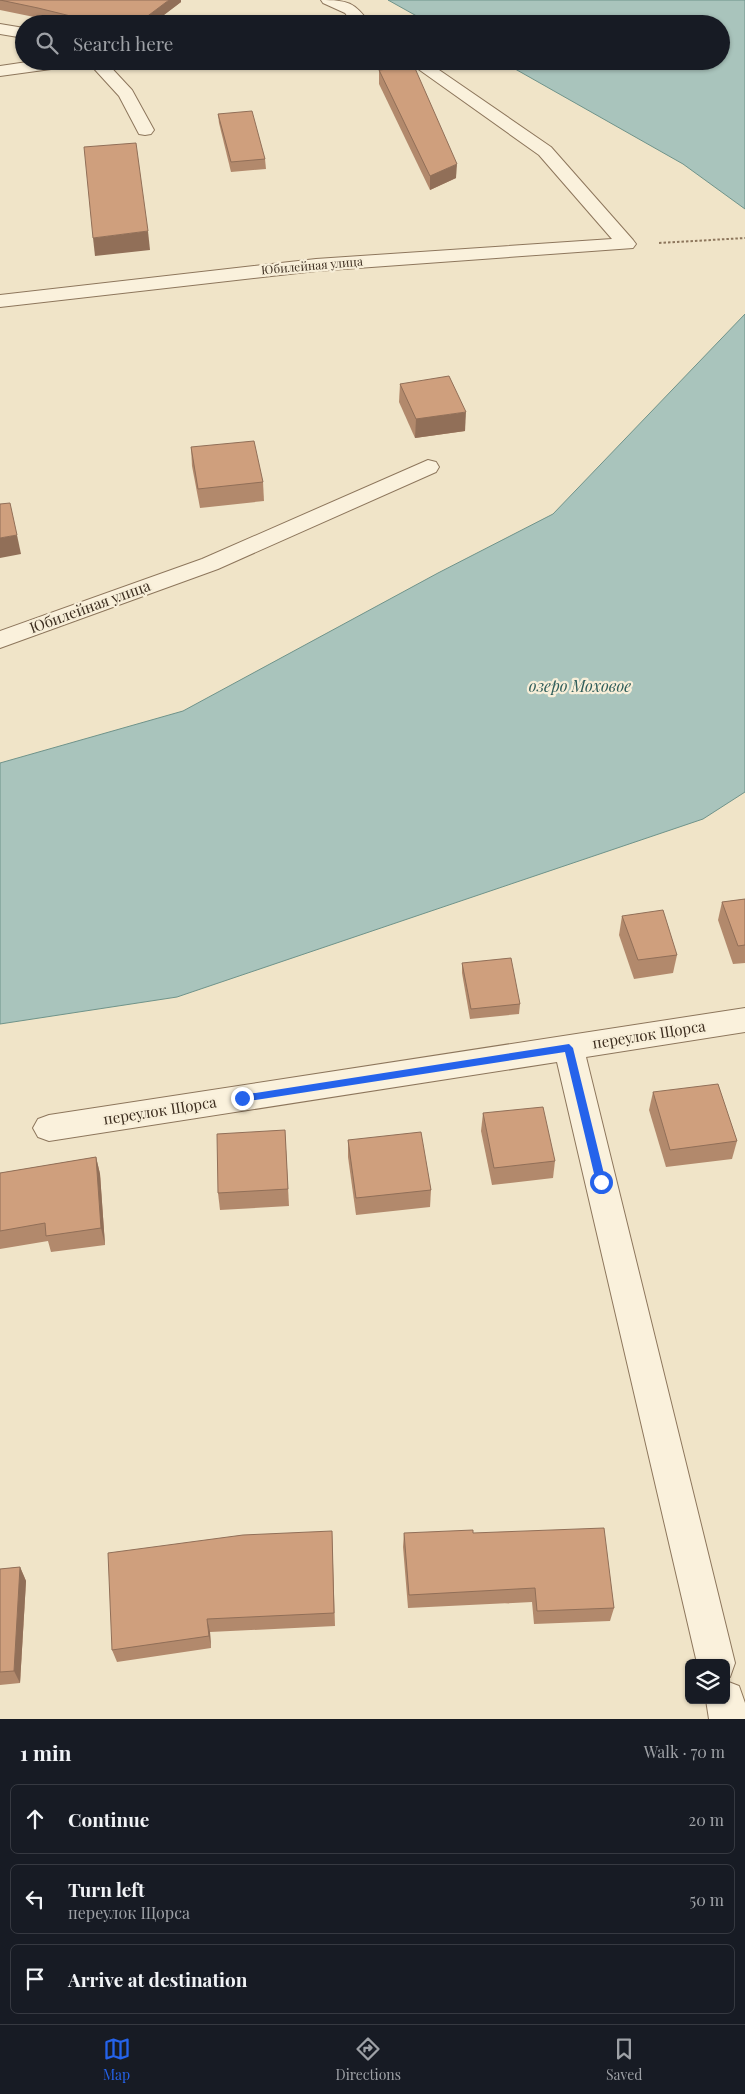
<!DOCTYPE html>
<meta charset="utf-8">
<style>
:root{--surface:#171b24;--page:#242831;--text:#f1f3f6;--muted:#9ea1a6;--line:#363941;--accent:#2563eb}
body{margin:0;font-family:"Playfair Display",serif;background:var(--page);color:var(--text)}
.controls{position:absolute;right:15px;bottom:15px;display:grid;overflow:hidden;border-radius:8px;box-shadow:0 1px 4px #0004}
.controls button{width:45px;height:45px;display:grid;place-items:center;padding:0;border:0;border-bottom:1px solid var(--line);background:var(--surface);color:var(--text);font:25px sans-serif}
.stop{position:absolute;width:15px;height:15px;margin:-11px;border:4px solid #2563eb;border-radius:50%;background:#fff}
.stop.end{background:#2563eb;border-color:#fff;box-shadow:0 1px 5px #0008}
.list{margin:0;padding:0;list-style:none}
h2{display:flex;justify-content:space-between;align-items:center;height:65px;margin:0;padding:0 20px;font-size:21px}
h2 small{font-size:16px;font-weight:400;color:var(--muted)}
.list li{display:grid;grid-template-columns:32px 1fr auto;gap:15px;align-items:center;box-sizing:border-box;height:70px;margin:0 10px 10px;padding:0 10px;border:1px solid var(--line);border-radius:8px}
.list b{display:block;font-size:19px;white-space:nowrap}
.list p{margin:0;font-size:16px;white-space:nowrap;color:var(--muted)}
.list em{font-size:16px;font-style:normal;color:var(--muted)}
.icon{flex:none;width:28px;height:28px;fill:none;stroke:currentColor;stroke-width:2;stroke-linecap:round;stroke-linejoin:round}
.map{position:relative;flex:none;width:745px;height:1719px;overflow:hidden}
.search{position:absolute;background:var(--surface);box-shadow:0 1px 4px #0004;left:15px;right:15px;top:15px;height:55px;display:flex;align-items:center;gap:12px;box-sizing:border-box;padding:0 18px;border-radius:28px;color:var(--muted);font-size:19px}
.sheet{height:305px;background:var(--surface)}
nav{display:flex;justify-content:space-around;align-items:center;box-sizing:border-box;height:70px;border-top:1px solid var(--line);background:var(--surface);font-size:14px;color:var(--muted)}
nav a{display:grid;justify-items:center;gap:2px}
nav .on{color:var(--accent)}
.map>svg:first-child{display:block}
.water{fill:#a9c4bc;stroke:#6f938a}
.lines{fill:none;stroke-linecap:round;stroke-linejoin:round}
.minor-casing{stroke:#8d765c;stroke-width:2}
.path{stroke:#8d765c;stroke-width:2;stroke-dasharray:2.5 2;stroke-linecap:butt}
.minor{fill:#faf1dc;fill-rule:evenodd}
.wall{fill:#b2896c}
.shaded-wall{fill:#916f58}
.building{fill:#cf9f7d;stroke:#916f58}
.route{fill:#2563eb}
.labels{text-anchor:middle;stroke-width:4.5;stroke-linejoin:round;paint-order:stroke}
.far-street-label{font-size:12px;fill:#3d2e20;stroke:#f7eed8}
.street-label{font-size:15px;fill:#3d2e20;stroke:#f7eed8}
.water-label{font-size:16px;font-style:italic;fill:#2f5d5a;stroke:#f7eed8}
</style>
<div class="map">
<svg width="745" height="1719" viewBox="0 0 745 1719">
<rect width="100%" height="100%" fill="#f0e4c8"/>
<g class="water">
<polygon points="388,0 745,0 745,209 683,164 501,61 721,61 721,24 431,24"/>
<polygon points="745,314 745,792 703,819 177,997 0,1024 0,763 183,711 438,573 553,514"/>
</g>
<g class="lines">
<defs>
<g id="minor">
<path d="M 321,0 C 347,0 355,2 370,24 L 353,24 L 345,13 L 323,3 Z"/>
<polygon points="0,24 24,28 24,38 0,34"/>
<polygon points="34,61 81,61 79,65 73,66 0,76 0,66"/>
<polygon points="87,61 105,61 132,90 154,130 151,134 145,135 139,134 119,96"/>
<polygon points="407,61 426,61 551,147 633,240 636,244 633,248 316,271 0,307 0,295 316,259 612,239 539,155"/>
<polygon points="428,460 436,462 439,467 436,472 218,569 0,648 0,631 202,559"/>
<polygon points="745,1008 745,1032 586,1057 735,1663 730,1677 726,1678 726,1663 697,1663 557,1062 49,1141 38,1137 33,1128 38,1119 49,1115"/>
<polygon points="726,1681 739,1686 745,1703 745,1719 709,1719 706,1700 726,1700"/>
</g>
</defs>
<use href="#minor" class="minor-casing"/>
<polyline class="path" points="659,243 745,238"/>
<use href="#minor" class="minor"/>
</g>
<g class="wall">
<polygon points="0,0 181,2 152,24 62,24 39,18 0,10"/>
<polygon points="379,70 456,178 430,190 379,84"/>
<polygon points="218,114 265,159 266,169 231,172 219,123"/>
<polygon points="400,384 465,431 415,438 399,402"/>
<polygon points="191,447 263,482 264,501 200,508 192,466"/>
<polygon points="745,899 745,963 733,964 718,920 722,902"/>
<polygon points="622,916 677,955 673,973 634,979 619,935"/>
<polygon points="462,963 520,1004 519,1014 470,1019 462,973"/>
<polygon points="653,1092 737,1141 732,1159 666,1167 649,1110"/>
<polygon points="483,1113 555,1161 553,1178 492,1185 481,1131"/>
<polygon points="285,1130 289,1206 220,1210 218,1193"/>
<polygon points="348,1140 431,1190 430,1207 356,1215 348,1157"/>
<polygon points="96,1157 100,1174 105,1245 51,1252 48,1241 0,1249 0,1173"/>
<polygon points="332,1531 335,1626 210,1632 211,1648 117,1662 112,1650"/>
<polygon points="404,1533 473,1533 614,1608 610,1621 534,1624 532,1602 408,1608 403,1547"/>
<polygon points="20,1567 26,1581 20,1683 0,1685 0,1569"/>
</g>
<g class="shaded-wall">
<polygon points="169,0 181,0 181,2 152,24 137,24"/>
<polygon points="457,164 456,178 430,190 430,176"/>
<polygon points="148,231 150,250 95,256 93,238"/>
<polygon points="466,412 465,431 415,438 416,419"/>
<polygon points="17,535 21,554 0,558 0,538"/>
<polygon points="96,1157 100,1174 105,1245 101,1228"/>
<polygon points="20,1567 26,1581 20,1683 14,1671"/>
<polygon points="207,1619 210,1632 211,1648 209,1636"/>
</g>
<g class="building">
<polygon points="0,0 169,0 137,24 103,24 38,8"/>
<polygon points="414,66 457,164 430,176 379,70"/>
<polygon points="252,111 265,159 231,162 218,114"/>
<polygon points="136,143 148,231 93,238 84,147"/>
<polygon points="449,376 466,412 416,419 400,384"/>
<polygon points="254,441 263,482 198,489 191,447"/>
<polygon points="10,503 17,535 0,538 0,504"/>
<polygon points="745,899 745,945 738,946 722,902"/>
<polygon points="663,910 677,955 638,960 622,916"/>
<polygon points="511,958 520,1004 471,1009 462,963"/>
<polygon points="718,1084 737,1141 670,1150 653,1092"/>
<polygon points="543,1107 555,1161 494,1168 483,1113"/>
<polygon points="285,1130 288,1189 218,1193 217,1134"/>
<polygon points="421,1132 431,1190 356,1198 348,1140"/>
<polygon points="96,1157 101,1228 46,1236 45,1223 0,1231 0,1173"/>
<polygon points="604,1528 614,1608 537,1611 535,1588 409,1595 404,1533 473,1530 473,1533"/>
<polygon points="332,1531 334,1613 207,1619 209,1636 112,1650 108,1553 243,1535"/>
<polygon points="20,1567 14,1671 0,1672 0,1569"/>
</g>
<polygon class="route" points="569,1044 573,1048 606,1182 601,1186 596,1182 565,1052 242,1102 237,1098 242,1095"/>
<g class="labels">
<g class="far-street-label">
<text transform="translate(312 266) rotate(-5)" y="4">Юбилейная улица</text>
</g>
<g class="street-label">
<text transform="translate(90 607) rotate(-20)" y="5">Юбилейная улица</text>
<text transform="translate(649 1035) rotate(-9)" y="5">переулок Щорса</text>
<text transform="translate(160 1111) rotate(-9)" y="5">переулок Щорса</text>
</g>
<g class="water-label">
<text x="580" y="692">озеро Моховое</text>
</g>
</g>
</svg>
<div class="controls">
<button><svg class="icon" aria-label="layers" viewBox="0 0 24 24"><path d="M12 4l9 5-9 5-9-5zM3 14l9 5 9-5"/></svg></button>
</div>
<div class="stop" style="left:601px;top:1182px"></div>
<div class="stop end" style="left:242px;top:1098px"></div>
<div class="search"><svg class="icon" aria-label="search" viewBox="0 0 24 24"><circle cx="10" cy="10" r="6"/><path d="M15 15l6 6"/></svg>Search here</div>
</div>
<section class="sheet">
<h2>1 min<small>Walk · 70 m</small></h2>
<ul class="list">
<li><svg class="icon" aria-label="ahead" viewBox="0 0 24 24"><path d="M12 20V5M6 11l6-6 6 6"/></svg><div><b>Continue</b></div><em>20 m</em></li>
<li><svg class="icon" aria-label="left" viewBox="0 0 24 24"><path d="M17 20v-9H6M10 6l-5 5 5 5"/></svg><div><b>Turn left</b><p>переулок Щорса</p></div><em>50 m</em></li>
<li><svg class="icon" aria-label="arrive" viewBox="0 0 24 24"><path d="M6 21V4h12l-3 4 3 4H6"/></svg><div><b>Arrive at destination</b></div></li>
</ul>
</section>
<nav>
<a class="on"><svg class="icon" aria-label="map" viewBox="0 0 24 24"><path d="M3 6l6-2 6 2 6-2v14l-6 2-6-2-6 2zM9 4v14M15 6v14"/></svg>Map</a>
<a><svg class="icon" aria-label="directions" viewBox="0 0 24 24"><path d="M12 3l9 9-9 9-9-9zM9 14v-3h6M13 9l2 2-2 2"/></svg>Directions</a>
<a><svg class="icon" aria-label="saved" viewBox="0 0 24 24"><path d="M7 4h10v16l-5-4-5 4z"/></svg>Saved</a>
</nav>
